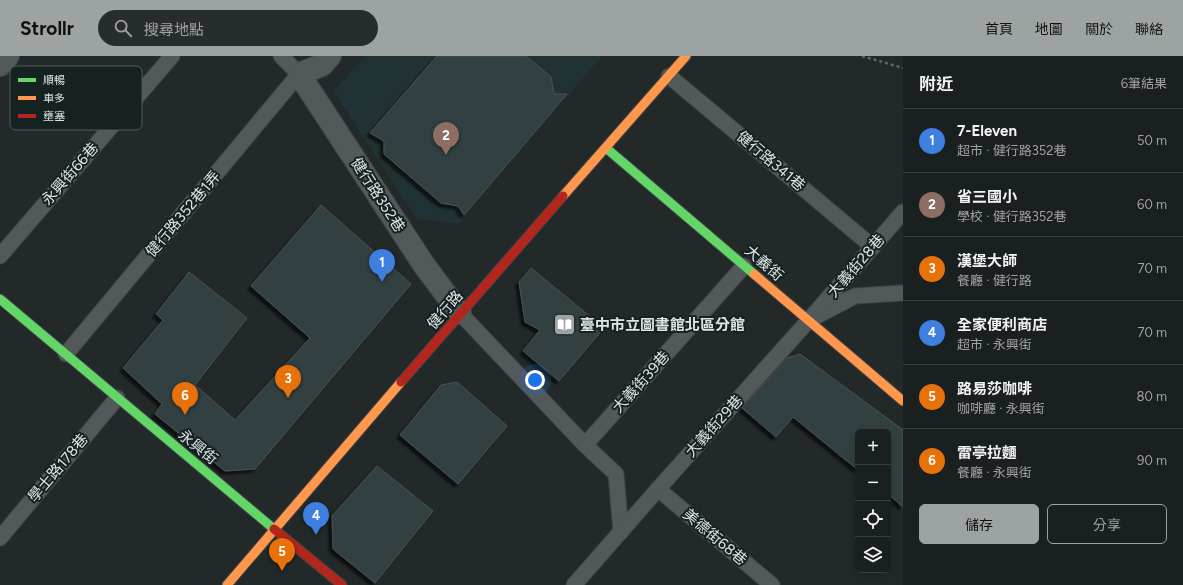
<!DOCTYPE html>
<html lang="zh-TW">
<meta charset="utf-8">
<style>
:root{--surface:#1a1f1f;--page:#272c2c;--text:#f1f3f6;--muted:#9fa2a4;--line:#383d3d;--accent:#9da3a3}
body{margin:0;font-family:Figtree,"Noto Sans TC",sans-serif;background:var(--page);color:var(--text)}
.controls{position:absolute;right:12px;bottom:12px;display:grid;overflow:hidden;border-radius:6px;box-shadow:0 2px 10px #0003}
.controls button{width:36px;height:36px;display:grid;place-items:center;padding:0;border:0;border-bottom:1px solid var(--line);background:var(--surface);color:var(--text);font:20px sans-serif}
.you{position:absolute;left:535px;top:324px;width:14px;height:14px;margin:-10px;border:3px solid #fff;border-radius:50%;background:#1a73e8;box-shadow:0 0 0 6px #1a73e833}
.badge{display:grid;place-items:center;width:26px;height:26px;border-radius:50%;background:var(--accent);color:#fff;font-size:13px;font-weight:700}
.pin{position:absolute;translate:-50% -33px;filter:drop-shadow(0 1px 2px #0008)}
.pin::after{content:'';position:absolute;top:21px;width:14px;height:12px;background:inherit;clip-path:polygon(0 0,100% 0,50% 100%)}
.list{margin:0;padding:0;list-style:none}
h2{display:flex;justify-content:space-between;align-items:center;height:52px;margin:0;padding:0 16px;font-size:17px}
h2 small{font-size:13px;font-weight:400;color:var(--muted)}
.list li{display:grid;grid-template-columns:26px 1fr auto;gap:12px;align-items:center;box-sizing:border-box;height:64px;padding:0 16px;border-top:1px solid var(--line)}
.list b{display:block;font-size:15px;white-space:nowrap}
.list p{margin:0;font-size:13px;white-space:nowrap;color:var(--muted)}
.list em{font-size:13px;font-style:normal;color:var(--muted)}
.actions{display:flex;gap:8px;padding:12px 16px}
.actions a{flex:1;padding:9px 0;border:1px solid var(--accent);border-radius:6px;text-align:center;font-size:14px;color:var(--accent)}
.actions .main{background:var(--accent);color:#111}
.icon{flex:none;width:22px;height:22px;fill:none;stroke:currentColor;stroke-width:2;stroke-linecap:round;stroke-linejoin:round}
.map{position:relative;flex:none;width:903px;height:529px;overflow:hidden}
header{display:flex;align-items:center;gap:24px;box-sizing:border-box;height:56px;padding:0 20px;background:var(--accent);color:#111}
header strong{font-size:19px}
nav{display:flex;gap:22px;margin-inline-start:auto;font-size:14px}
.search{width:280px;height:36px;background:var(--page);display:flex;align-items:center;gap:10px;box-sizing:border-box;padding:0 14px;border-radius:22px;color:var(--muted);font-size:15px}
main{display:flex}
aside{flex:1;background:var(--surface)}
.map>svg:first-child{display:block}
.built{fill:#203233}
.building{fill:#323f42;stroke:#4d5152;filter:url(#shadow)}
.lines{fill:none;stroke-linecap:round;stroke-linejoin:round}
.lane-casing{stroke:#3f4343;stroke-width:17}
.street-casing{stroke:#3f4343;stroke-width:24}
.fast-casing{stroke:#3f4343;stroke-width:11}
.slow-casing{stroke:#3f4343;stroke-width:11}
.jam-casing{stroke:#3f4343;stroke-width:11}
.path{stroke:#646767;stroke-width:2.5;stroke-dasharray:3 3;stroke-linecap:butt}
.lane{stroke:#535859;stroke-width:15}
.street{stroke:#535859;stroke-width:22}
.fast{stroke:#63d668;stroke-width:9}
.slow{stroke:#ff974d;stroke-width:9}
.jam{stroke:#b3261e;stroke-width:9}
.labels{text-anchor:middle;stroke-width:4;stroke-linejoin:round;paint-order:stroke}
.street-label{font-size:15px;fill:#dee5e5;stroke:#162122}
.poi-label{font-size:15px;font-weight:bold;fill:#dee5e5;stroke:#162122;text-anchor:start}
.key{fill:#162122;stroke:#525c5c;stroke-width:1}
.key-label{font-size:11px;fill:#dee5e5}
</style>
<header>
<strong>Strollr</strong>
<div class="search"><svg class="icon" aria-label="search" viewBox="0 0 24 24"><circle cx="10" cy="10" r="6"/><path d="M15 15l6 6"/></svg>搜尋地點</div>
<nav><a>首頁</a><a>地圖</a><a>關於</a><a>聯絡</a></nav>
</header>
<main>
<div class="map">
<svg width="903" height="529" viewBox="0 0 903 529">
<defs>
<filter id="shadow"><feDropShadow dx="-3.5" dy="3.5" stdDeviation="1" flood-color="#0009"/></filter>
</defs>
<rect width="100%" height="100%" fill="#232929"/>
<polygon class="built" points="366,0 602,0 459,168 417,163 333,35"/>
<g class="building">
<polygon points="437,0 526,0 551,21 554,38 567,38 464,159 458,150 441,147 384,98 384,85 370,77"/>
<polygon points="321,149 411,228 255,413 225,415 155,358 162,348 123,312 163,264 156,258 189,216 247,262 195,329 235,364 310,282 251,230"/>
<polygon points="531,212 604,272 559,325 523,295 540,274 525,266 519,226"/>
<polygon points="800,298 903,374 903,451 888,438 888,376 858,376 858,414 793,361 776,381 742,352 787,302"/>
<polygon points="457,326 507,370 458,428 400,379 441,329"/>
<polygon points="377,410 433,455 375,527 333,493 332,460"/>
</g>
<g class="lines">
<defs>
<g id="lane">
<polyline points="669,20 873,191"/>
<polyline points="0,200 172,0"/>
<polyline points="460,257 585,389 616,418 621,476"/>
<polyline points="817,260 855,240 903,237"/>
<polyline points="66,298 299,18 281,0"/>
<polyline points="585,389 744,210"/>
<polyline points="658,433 772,529"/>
<polyline points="0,482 117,342"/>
<polyline points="574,529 658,433 809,264 903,156"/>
</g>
<g id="street">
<polyline points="330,0 322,9 299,18 424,209 460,257"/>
<polyline points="0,9 8,0"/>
</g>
<g id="fast">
<polyline points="606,92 754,218"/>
<polyline points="0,243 274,473"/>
</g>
<g id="slow">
<polyline points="563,140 686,0"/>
<polyline points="754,218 903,345"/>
<polyline points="227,529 401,326"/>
</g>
<g id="jam">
<polyline points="401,326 563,140"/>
<polyline points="274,473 342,529"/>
</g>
</defs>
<use href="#lane" class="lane-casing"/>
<use href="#street" class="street-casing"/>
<use href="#fast" class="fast-casing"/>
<use href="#slow" class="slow-casing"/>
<use href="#jam" class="jam-casing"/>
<polyline class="path" points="862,0 903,12"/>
<use href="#lane" class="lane"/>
<use href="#street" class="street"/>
<use href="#fast" class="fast"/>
<use href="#slow" class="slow"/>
<use href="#jam" class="jam"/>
</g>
<defs>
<symbol id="library-square" viewBox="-11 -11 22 22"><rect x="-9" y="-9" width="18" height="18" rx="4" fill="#9da3a3" stroke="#162122"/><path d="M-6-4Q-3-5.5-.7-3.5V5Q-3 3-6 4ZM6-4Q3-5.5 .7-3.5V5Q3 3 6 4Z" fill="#fff"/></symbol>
</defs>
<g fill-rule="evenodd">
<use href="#library-square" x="552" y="256" width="25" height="25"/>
</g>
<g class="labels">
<g class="street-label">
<text transform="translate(771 105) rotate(40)" y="5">健行路341巷</text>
<text transform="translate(70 118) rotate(-49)" y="5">永興街66巷</text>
<text transform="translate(378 139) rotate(57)" y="5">健行路352巷</text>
<text transform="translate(183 158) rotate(-50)" y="5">健行路352巷1弄</text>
<text transform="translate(764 207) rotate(41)" y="5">大義街</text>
<text transform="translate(856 210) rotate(-49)" y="5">大義街28巷</text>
<text transform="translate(445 254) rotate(-49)" y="5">健行路</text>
<text transform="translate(641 326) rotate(-48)" y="5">大義街39巷</text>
<text transform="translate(714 370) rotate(-48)" y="5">大義街29巷</text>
<text transform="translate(198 391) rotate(39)" y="5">永興街</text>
<text transform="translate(58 412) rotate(-50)" y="5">學士路178巷</text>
<text transform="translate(715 481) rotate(40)" y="5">美德街68巷</text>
</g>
<g class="poi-label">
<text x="580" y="274">臺中市立圖書館北區分館</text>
</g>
</g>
<rect x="10" y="10" width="132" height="64" rx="6" class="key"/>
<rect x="18" y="22" width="18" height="4" fill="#63d668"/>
<rect x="18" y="40" width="18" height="4" fill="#ff974d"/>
<rect x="18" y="58" width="18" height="4" fill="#b3261e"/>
<g class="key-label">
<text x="43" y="28">順暢</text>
<text x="43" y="46">車多</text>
<text x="43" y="64">壅塞</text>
</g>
</svg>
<div class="controls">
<button>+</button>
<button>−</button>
<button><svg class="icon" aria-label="locate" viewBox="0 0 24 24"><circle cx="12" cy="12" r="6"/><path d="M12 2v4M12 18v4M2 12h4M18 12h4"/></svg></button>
<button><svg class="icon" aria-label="layers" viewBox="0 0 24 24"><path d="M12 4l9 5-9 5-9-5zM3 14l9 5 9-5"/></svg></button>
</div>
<div class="you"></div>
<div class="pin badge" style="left:382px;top:226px;background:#3f7fe0">1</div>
<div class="pin badge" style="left:446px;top:99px;background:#8d6e63">2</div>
<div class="pin badge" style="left:288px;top:342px;background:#e8710a">3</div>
<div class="pin badge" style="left:316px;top:479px;background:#3f7fe0">4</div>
<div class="pin badge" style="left:282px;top:515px;background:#e8710a">5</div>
<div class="pin badge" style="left:185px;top:359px;background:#e8710a">6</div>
</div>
<aside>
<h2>附近<small>6筆結果</small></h2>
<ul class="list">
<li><span class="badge" style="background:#3f7fe0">1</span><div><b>7-Eleven</b><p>超市 · 健行路352巷</p></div><em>50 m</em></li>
<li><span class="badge" style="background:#8d6e63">2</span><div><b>省三國小</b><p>學校 · 健行路352巷</p></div><em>60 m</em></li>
<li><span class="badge" style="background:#e8710a">3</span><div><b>漢堡大師</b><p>餐廳 · 健行路</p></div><em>70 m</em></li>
<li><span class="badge" style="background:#3f7fe0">4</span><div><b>全家便利商店</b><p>超市 · 永興街</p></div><em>70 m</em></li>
<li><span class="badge" style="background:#e8710a">5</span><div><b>路易莎咖啡</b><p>咖啡廳 · 永興街</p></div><em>80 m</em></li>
<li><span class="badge" style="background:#e8710a">6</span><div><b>雷亭拉麵</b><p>餐廳 · 永興街</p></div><em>90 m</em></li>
</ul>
<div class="actions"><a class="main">儲存</a><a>分享</a></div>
</aside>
</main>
